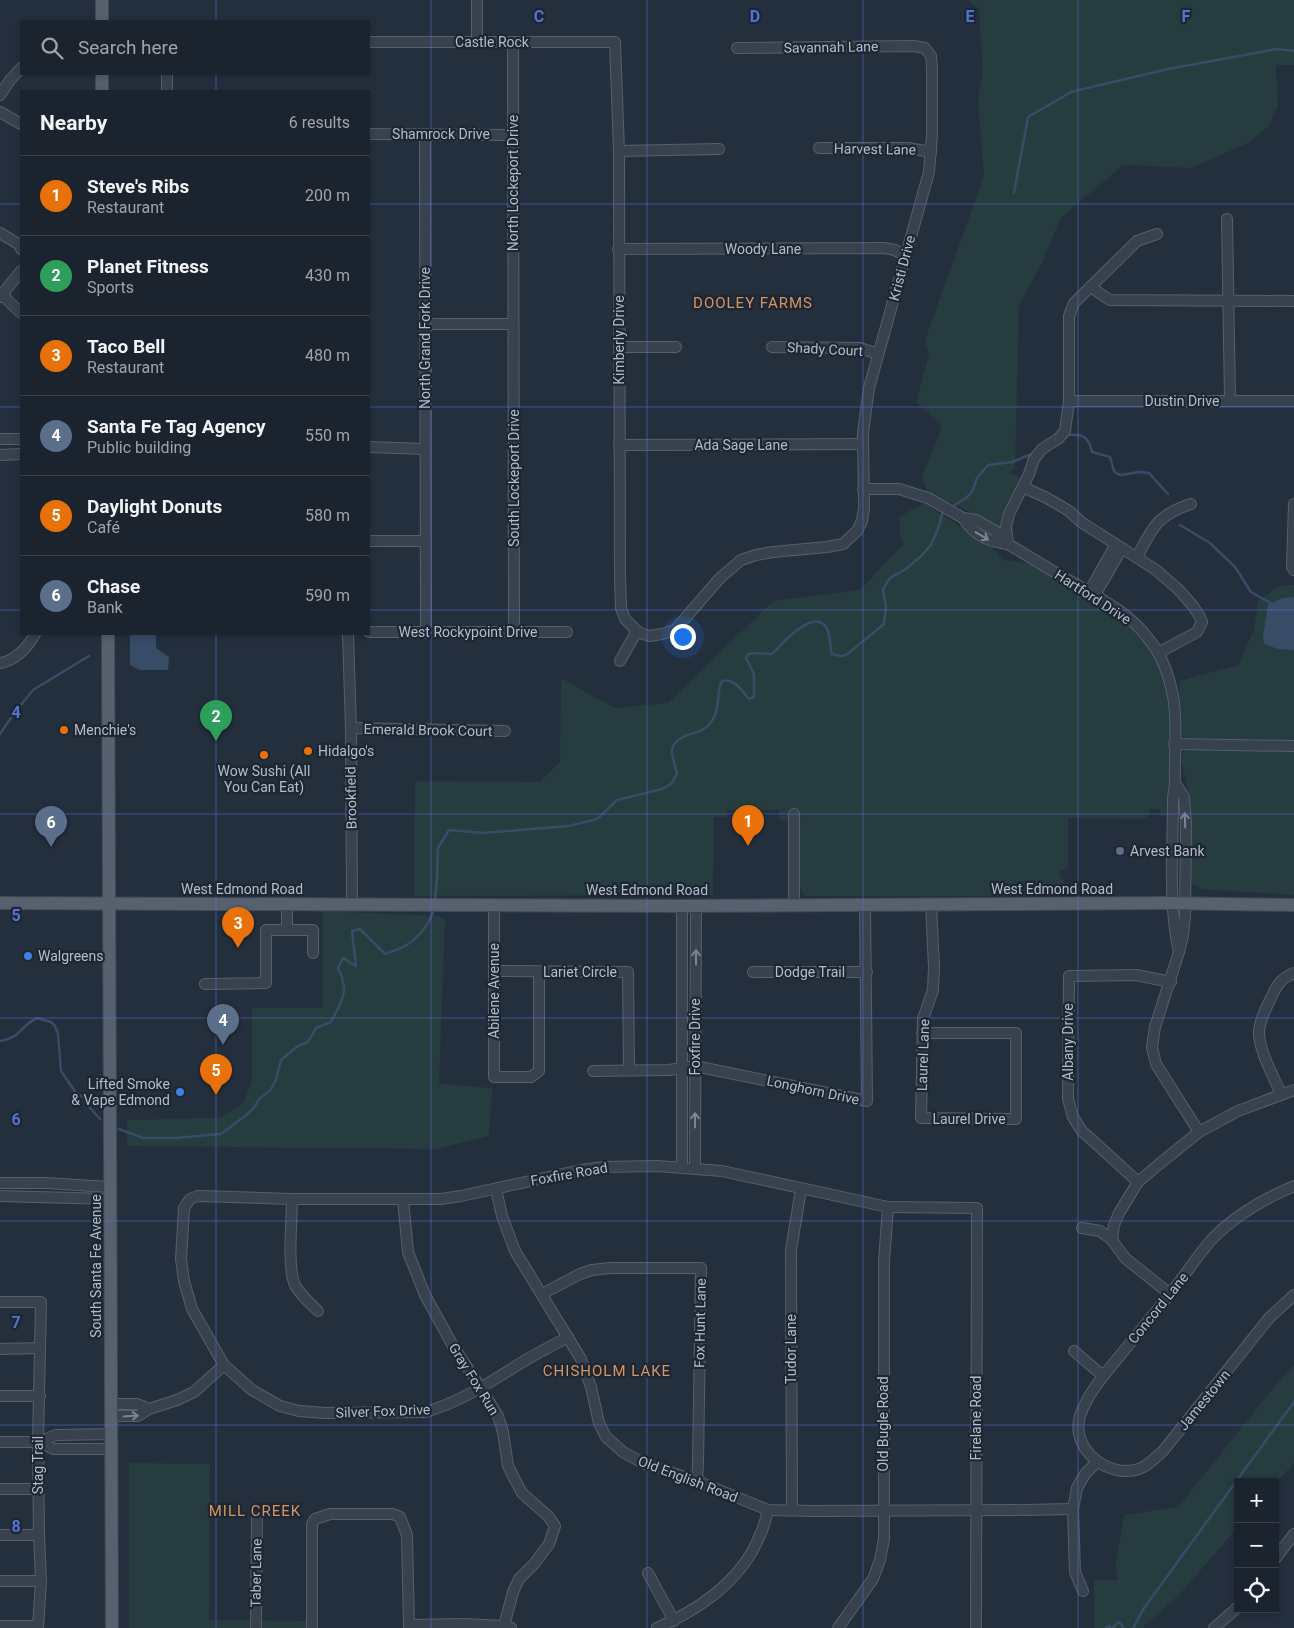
<!DOCTYPE html>
<meta charset="utf-8">
<style>
:root{--surface:#1b232e;--page:#242b36;--text:#f1f3f6;--muted:#a0a4aa;--line:#39404a;--accent:#8ab4f8}
body{margin:0;font-family:Roboto,sans-serif;background:var(--page);color:var(--text)}
.controls{position:absolute;right:15px;bottom:15px;display:grid;overflow:hidden;border-radius:0px;box-shadow:0 2px 8px #0003}
.controls button{width:45px;height:45px;display:grid;place-items:center;padding:0;border:0;border-bottom:1px solid var(--line);background:var(--surface);color:var(--text);font:25px sans-serif}
.you{position:absolute;left:682px;top:636px;width:18px;height:18px;margin:-12px;border:4px solid #fff;border-radius:50%;background:#1a73e8;box-shadow:0 0 0 8px #1a73e833}
.badge{display:grid;place-items:center;width:32px;height:32px;border-radius:50%;background:var(--accent);color:#fff;font-size:16px;font-weight:700}
.pin{position:absolute;translate:-50% -41px;filter:drop-shadow(0 1px 2px #0008)}
.pin::after{content:'';position:absolute;top:26px;width:18px;height:15px;background:inherit;clip-path:polygon(0 0,100% 0,50% 100%)}
.list{margin:0;padding:0;list-style:none}
h2{display:flex;justify-content:space-between;align-items:center;height:65px;margin:0;padding:0 20px;font-size:21px}
h2 small{font-size:16px;font-weight:400;color:var(--muted)}
.list li{display:grid;grid-template-columns:32px 1fr auto;gap:15px;align-items:center;box-sizing:border-box;height:80px;padding:0 20px;border-top:1px solid var(--line)}
.list b{display:block;font-size:19px;white-space:nowrap}
.list p{margin:0;font-size:16px;white-space:nowrap;color:var(--muted)}
.list em{font-size:16px;font-style:normal;color:var(--muted)}
.icon{flex:none;width:28px;height:28px;fill:none;stroke:currentColor;stroke-width:2;stroke-linecap:round;stroke-linejoin:round}
.map{position:relative;flex:none;width:1294px;height:1628px;overflow:hidden}
.search{position:absolute;background:var(--surface);box-shadow:0 2px 8px #0003;left:20px;top:20px;width:350px;height:55px;display:flex;align-items:center;gap:12px;box-sizing:border-box;padding:0 18px;border-radius:0px;color:var(--muted);font-size:19px}
.panel{position:absolute;background:var(--surface);box-shadow:0 2px 8px #0003;left:20px;top:90px;width:350px;height:545px;border-radius:0px}
.map>svg:first-child{display:block}
.green{fill:#263c3f}
.water{fill:#394c67}
.lines{fill:none;stroke-linecap:round;stroke-linejoin:round}
.stream{stroke:#394c67;stroke-width:2.5}
.minor-casing{stroke:#565f6c;stroke-width:12}
.major-casing{stroke:#414a57;stroke-width:14}
.minor{stroke:#38414e;stroke-width:10}
.major{stroke:#56606e;stroke-width:12}
.oneway{stroke:#7c8592}
.grid{fill:none;stroke:#5274d3;stroke-width:1;stroke-opacity:0.55}
.food-dot{fill:#e8710a;stroke:#1d2633;stroke-width:2}
.service-dot{fill:#5c6f8a;stroke:#1d2633;stroke-width:2}
.shop-dot{fill:#3f7fe0;stroke:#1d2633;stroke-width:2}
.labels{text-anchor:middle;stroke-width:4.5;stroke-linejoin:round;paint-order:stroke}
.street-label{font-size:14px;fill:#b4bcc9;stroke:#1d2633}
.poi-label{font-size:14px;fill:#b4bcc9;stroke:#1d2633;text-anchor:start}
.neighbourhood-label{font-size:15px;letter-spacing:1px;fill:#d59563;stroke:#1d2633}
.grid-label{font-size:16px;text-anchor:middle;font-weight:bold;fill:#5274d3;stroke:#1d2633;stroke-width:4.5;stroke-linejoin:round;paint-order:stroke}
</style>
<div class="map">
<svg width="1294" height="1628" viewBox="0 0 1294 1628">
<rect width="100%" height="100%" fill="#242f3e"/>
<g class="green">
<polygon points="968,0 1294,0 1294,65 1276,65 1278,105 1269,126 1248,143 1191,168 1123,165 1060,219 1041,265 1019,305 1015,468 1009,472 1023,479 1002,526 999,527 977,515 928,493 922,476 941,430 941,424 916,402 929,355 925,340 984,176 978,99 983,74 979,9"/>
<polygon points="924,503 993,548 1003,560 1029,563 1123,620 1151,647 1168,691 1170,717 1169,815 1160,816 1160,809 1150,809 1147,817 1144,819 1068,818 1068,867 1065,870 1060,870 1060,877 1064,880 1064,895 1060,896 805,896 798,884 798,823 801,816 788,815 787,820 780,820 779,810 726,810 726,817 714,817 713,895 414,896 415,781 540,782 560,762 561,678 614,708 668,703 773,601 860,590 904,543 900,536 899,517"/>
<polygon points="1284,585 1294,585 1294,597 1282,598 1268,605 1263,635 1278,649 1294,650 1294,740 1189,740 1183,737 1181,732 1179,681 1238,665 1254,630 1258,601 1276,588"/>
<polygon points="1212,749 1294,749 1294,895 1200,889 1191,883 1190,797 1180,757 1184,751 1188,750"/>
<polygon points="323,911 438,916 445,919 439,1084 492,1088 489,1136 437,1149 127,1146 127,1120 219,1118 243,1104 252,1081 252,1008 323,1008"/>
<polygon points="1294,1365 1294,1463 1275,1484 1275,1482 1238,1482 1238,1527 1179,1595 1142,1628 1094,1628 1094,1580 1117,1580 1116,1564 1124,1515 1178,1507 1274,1387"/>
<polygon points="129,1463 210,1464 209,1620 308,1621 308,1628 129,1628"/>
</g>
<g class="water">
<polygon points="1294,597 1294,650 1278,649 1264,644 1263,635 1268,605 1282,598"/>
<polygon points="130,634 156,634 156,648 169,657 168,670 140,670 130,665"/>
</g>
<g class="lines">
<g class="stream">
<polyline points="1014,193 1028,117 1071,92 1168,69 1277,49 1294,51"/>
<path d="M 1066,435 C 1082,434 1089,436 1092,452 L 1110,457 L 1114,471 L 1118,474 L 1122,475 L 1138,472 L 1149,473 L 1168,494"/>
<polyline points="950,508 966,498 972,492 977,478 988,465 1012,462 1034,453"/>
<polyline points="1180,525 1210,543 1235,567 1251,592 1272,604"/>
<polyline points="0,734 15,712 33,690 89,656"/>
<path d="M 435,900 L 437,879 L 438,848 L 449,830 L 483,833 L 569,826 L 597,819 L 617,800 L 662,789 L 671,784 L 677,774 C 676,768 672,758 672,751 C 673,736 692,735 702,730 C 707,728 711,723 713,719 C 721,706 716,690 722,681 C 735,678 742,691 749,699 L 754,697 L 754,674 L 746,658 L 749,654 L 755,653 L 772,654 C 781,645 812,608 826,627 C 831,634 829,645 832,654 L 841,656 L 846,655 L 884,624 L 886,607 L 883,589 L 890,578 L 906,569 L 920,557 L 931,545 L 939,526 L 943,511 L 945,510"/>
<path d="M 0,1041 C 21,1038 20,1026 37,1018 L 51,1022 L 55,1026 L 58,1034 L 61,1071 L 76,1093 L 84,1098 L 90,1108 L 100,1119"/>
<path d="M 119,1129 L 143,1138 L 176,1138 L 221,1134 L 245,1116 L 253,1109 L 260,1098 L 270,1091 L 276,1080 L 281,1060 L 298,1046 L 308,1042 L 316,1028 L 331,1022 C 342,1000 350,992 338,968 L 343,958 L 356,966 L 352,931 L 360,929 L 385,954 C 393,951 401,949 408,944 C 419,937 432,921 434,908"/>
<polyline points="1106,1628 1108,1626 1112,1628 1119,1622 1124,1628"/>
<polyline points="1133,1628 1144,1608 1294,1402"/>
</g>
<defs>
<g id="minor">
<polyline points="477,1 477,42"/>
<polyline points="369,42 615,42 619,151 620,578 621,608 625,619 637,631 643,634 650,636 662,634 675,630 720,578 741,560 756,555 773,552 827,547 843,544 857,531 862,521 864,508 863,433 869,388 929,172 932,135 932,67 931,56 925,48 914,46 737,48"/>
<polyline points="513,42 514,632"/>
<polyline points="167,91 167,74"/>
<polyline points="0,95 10,80 21,68"/>
<polyline points="0,112 21,124"/>
<polyline points="369,134 513,135"/>
<polyline points="425,135 426,633"/>
<polyline points="819,148 908,148 931,152"/>
<polyline points="619,151 719,149"/>
<polyline points="1227,219 1230,400"/>
<polyline points="0,233 20,245 21,249"/>
<polyline points="618,249 884,248 895,250 905,256"/>
<polyline points="1091,286 1099,293 1110,300 1294,301"/>
<polyline points="2,295 21,313"/>
<polyline points="0,297 21,271"/>
<polyline points="426,324 513,324"/>
<polyline points="619,347 676,347"/>
<polyline points="772,347 860,348 878,354"/>
<polyline points="1069,401 1294,401"/>
<polyline points="0,439 21,439"/>
<polyline points="619,445 862,444"/>
<polyline points="369,447 424,449"/>
<polyline points="0,455 21,454"/>
<polyline points="1023,487 1047,498 1069,511 1081,522 1156,570 1179,590 1193,606 1200,617 1202,622 1197,632 1158,653"/>
<path d="M 863,489 L 899,489 L 928,498 L 963,518 L 976,520 L 997,532 L 1008,544 C 1031,558 1054,572 1077,585 C 1102,599 1130,614 1147,637 C 1161,653 1169,675 1173,696 C 1178,722 1174,756 1175,783"/>
<polyline points="1294,504 1292,567 1294,570"/>
<path d="M 963,518 C 974,535 988,542 1008,544"/>
<polyline points="369,541 425,541"/>
<polyline points="1008,544 1006,527 1009,514 1029,474 1034,459 1042,449 1058,439 1065,431 1069,401 1069,316 1074,303 1137,241 1157,234"/>
<path d="M 1137,557 C 1153,527 1157,515 1191,504"/>
<polyline points="1089,592 1116,544"/>
<polyline points="1095,595 1122,548"/>
<polyline points="369,632 567,632"/>
<polyline points="348,634 351,728 352,903"/>
<polyline points="620,661 637,631"/>
<path d="M 0,663 C 15,661 28,647 35,634"/>
<polyline points="351,728 505,731"/>
<polyline points="1174,744 1294,746"/>
<polyline points="287,903 287,930"/>
<polyline points="494,905 494,1077 531,1077 539,1071 539,972"/>
<polyline points="794,905 794,814"/>
<path d="M 1179,952 C 1168,905 1173,847 1173,798 L 1175,783 L 1184,797 L 1186,824 L 1185,916 L 1183,936 L 1179,952 L 1155,1027 L 1152,1047 L 1156,1064 L 1199,1132"/>
<polyline points="494,971 628,972 629,1070"/>
<polyline points="753,972 867,972"/>
<polyline points="205,984 266,983 266,930 313,930 313,953"/>
<polyline points="922,1033 1016,1033 1016,1119 921,1118 923,1019 933,990 934,967 931,904"/>
<polyline points="593,1071 669,1070 695,1066 867,1101 865,905"/>
<path d="M 1281,1094 C 1274,1077 1258,1049 1259,1031 C 1260,1019 1266,1008 1271,998 C 1276,986 1281,978 1294,973"/>
<polyline points="682,1167 682,906"/>
<polyline points="695,1168 696,906"/>
<polyline points="1138,1182 1081,1130 1073,1117 1068,1099 1069,976 1136,975 1171,982"/>
<polyline points="0,1183 46,1183 110,1187"/>
<path d="M 1294,1186 C 1266,1198 1236,1215 1214,1237 C 1198,1254 1185,1276 1170,1294 C 1154,1314 1138,1334 1122,1353 C 1106,1373 1088,1392 1080,1416 C 1070,1449 1108,1479 1139,1469 C 1148,1466 1156,1457 1163,1451 L 1269,1318 L 1294,1295"/>
<polyline points="496,1189 502,1216 515,1251 581,1359 591,1387 599,1423 606,1437 623,1452 645,1464 697,1481 768,1510 813,1511 1019,1510"/>
<polyline points="0,1196 110,1199"/>
<path d="M 292,1199 C 292,1218 287,1269 295,1285 C 300,1295 309,1302 318,1311"/>
<polyline points="403,1199 408,1252 425,1295 453,1346 481,1388 498,1416 503,1432 508,1466 515,1480 522,1493 548,1516 555,1526 549,1544 534,1564 519,1579 513,1592 504,1626"/>
<polyline points="1082,1228 1100,1231 1112,1240 1125,1258 1170,1294"/>
<polyline points="1112,1240 1114,1225 1119,1213 1138,1182 1158,1165 1199,1132 1238,1111 1294,1090"/>
<polyline points="542,1294 580,1274 592,1270 610,1268 701,1268 698,1464 697,1481"/>
<polyline points="0,1302 41,1302 38,1442 39,1535 41,1581 38,1628"/>
<path d="M 568,1337 C 553,1345 538,1353 524,1361 C 492,1381 461,1402 425,1412 L 325,1413 L 299,1411 L 280,1406 L 252,1390 L 224,1365 L 192,1309 L 184,1281 L 181,1259 L 184,1208 L 190,1199 L 198,1196 L 292,1199 L 441,1199 L 461,1196 L 581,1170 L 603,1167 L 657,1166 L 722,1171 L 888,1207 L 977,1208 L 976,1628"/>
<polyline points="0,1349 40,1348"/>
<polyline points="1074,1351 1103,1376"/>
<polyline points="0,1396 40,1396"/>
<polyline points="111,1404 137,1404 149,1409"/>
<polyline points="111,1416 138,1416 149,1409 177,1400 194,1392 224,1365"/>
<polyline points="0,1442 38,1442 56,1435 111,1434"/>
<polyline points="38,1442 54,1449 111,1449"/>
<polyline points="0,1489 38,1489"/>
<polyline points="792,1510 791,1250 801,1189"/>
<polyline points="1024,1510 1073,1509"/>
<polyline points="0,1535 39,1535"/>
<polyline points="1275,1559 1294,1534"/>
<polyline points="648,1573 674,1621"/>
<polyline points="0,1581 41,1581"/>
<polyline points="1083,1591 1075,1572 1073,1509 1077,1488 1085,1474 1097,1462"/>
<polyline points="409,1625 464,1624 504,1626 511,1628"/>
<polyline points="0,1626 38,1626"/>
<polyline points="256,1628 257,1518"/>
<polyline points="312,1628 312,1524 315,1519 330,1514 393,1514 400,1517 407,1535 409,1628"/>
<path d="M 657,1628 C 700,1609 742,1581 760,1535 C 764,1527 766,1518 768,1510"/>
<polyline points="838,1628 873,1579 880,1560 884,1539 884,1261 888,1207"/>
<polyline points="1214,1628 1238,1607"/>
</g>
<g id="major">
<polyline points="102,21 102,0"/>
<polyline points="102,74 102,91"/>
<polyline points="108,634 112,1628"/>
<polyline points="0,903 682,906 1164,903 1294,905"/>
</g>
</defs>
<use href="#minor" class="minor-casing"/>
<use href="#major" class="major-casing"/>
<use href="#minor" class="minor"/>
<use href="#major" class="major"/>
</g>
<defs><path id="oneway-shaft" d="M-6 0H5M1.5-3L5.5 0L1.5 3" fill="none" stroke-width="1.6" stroke-linecap="round" stroke-linejoin="round" transform="scale(1.25)"/></defs>
<g class="oneway">
<use href="#oneway-shaft" transform="translate(982 536) rotate(31)"/>
<use href="#oneway-shaft" transform="translate(1185 820) rotate(-92)"/>
<use href="#oneway-shaft" transform="translate(696 957) rotate(-90)"/>
<use href="#oneway-shaft" transform="translate(695 1120) rotate(-90)"/>
<use href="#oneway-shaft" transform="translate(131 1416) rotate(-4)"/>
</g>
<path class="grid" d="M 216,0 L 216,21M 431,0 L 431,1628M 647,0 L 647,1628M 863,0 L 863,1628M 1078,0 L 1078,1628M 216,74 L 216,91M 0,204 L 21,204M 369,204 L 1294,204M 0,407 L 21,407M 369,407 L 1294,407M 0,610 L 21,610M 369,610 L 1294,610M 216,634 L 216,1628M 0,814 L 1294,814M 0,1018 L 1294,1018M 0,1221 L 1294,1221M 0,1425 L 1294,1425"/>
<g class="food-dot">
<circle cx="64" cy="730" r="5"/>
<circle cx="308" cy="751" r="5"/>
<circle cx="264" cy="755" r="5"/>
</g>
<circle class="service-dot" cx="1120" cy="851" r="5"/>
<g class="shop-dot">
<circle cx="28" cy="956" r="5"/>
<circle cx="180" cy="1092" r="5"/>
</g>
<g class="labels">
<g class="street-label">
<text x="492" y="47">Castle Rock</text>
<text transform="translate(831 47) rotate(-1)" y="5">Savannah Lane</text>
<text x="441" y="139">Shamrock Drive</text>
<text transform="translate(875 149) rotate(1)" y="5">Harvest Lane</text>
<text transform="translate(513 183) rotate(-90)" y="5">North Lockeport Drive</text>
<text x="763" y="254">Woody Lane</text>
<text transform="translate(902 268) rotate(-75)" y="5">Kristi Drive</text>
<text transform="translate(425 338) rotate(-90)" y="5">North Grand Fork Drive</text>
<text transform="translate(619 340) rotate(-90)" y="5">Kimberly Drive</text>
<text transform="translate(825 349) rotate(3)" y="5">Shady Court</text>
<text x="1182" y="406">Dustin Drive</text>
<text x="741" y="450">Ada Sage Lane</text>
<text transform="translate(514 478) rotate(-90)" y="5">South Lockeport Drive</text>
<text transform="translate(1093 597) rotate(33)" y="5">Hartford Drive</text>
<text x="468" y="637">West Rockypoint Drive</text>
<text transform="translate(428 730) rotate(1)" y="5">Emerald Brook Court</text>
<text transform="translate(351 798) rotate(-91)" y="5">Brookfield</text>
<text x="242" y="894">West Edmond Road</text>
<text x="1052" y="894">West Edmond Road</text>
<text x="647" y="895">West Edmond Road</text>
<text x="580" y="977">Lariet Circle</text>
<text x="810" y="977">Dodge Trail</text>
<text transform="translate(494 991) rotate(-90)" y="5">Abilene Avenue</text>
<text transform="translate(695 1037) rotate(-90)" y="5">Foxfire Drive</text>
<text transform="translate(1068 1042) rotate(-90)" y="5">Albany Drive</text>
<text transform="translate(923 1055) rotate(-88)" y="5">Laurel Lane</text>
<text transform="translate(813 1090) rotate(12)" y="5">Longhorn Drive</text>
<text x="969" y="1124">Laurel Drive</text>
<text transform="translate(569 1174) rotate(-10)" y="5">Foxfire Road</text>
<text transform="translate(96 1266) rotate(-90)" y="5">South Santa Fe Avenue</text>
<text transform="translate(1158 1308) rotate(-51)" y="5">Concord Lane</text>
<text transform="translate(700 1323) rotate(-89)" y="5">Fox Hunt Lane</text>
<text transform="translate(791 1349) rotate(-90)" y="5">Tudor Lane</text>
<text transform="translate(474 1379) rotate(58)" y="5">Gray Fox Run</text>
<text transform="translate(1204 1400) rotate(-51)" y="5">Jamestown</text>
<text transform="translate(383 1411) rotate(-2)" y="5">Silver Fox Drive</text>
<text transform="translate(976 1418) rotate(-90)" y="5">Firelane Road</text>
<text transform="translate(883 1424) rotate(-90)" y="5">Old Bugle Road</text>
<text transform="translate(38 1465) rotate(-90)" y="5">Stag Trail</text>
<text transform="translate(688 1479) rotate(21)" y="5">Old English Road</text>
<text transform="translate(256 1573) rotate(-89)" y="5">Taber Lane</text>
</g>
<g class="poi-label">
<text x="74" y="735">Menchie's</text>
<text x="318" y="756">Hidalgo's</text>
<text x="264" y="776" text-anchor="middle">Wow Sushi (All<tspan x="264" dy="16">You Can Eat)</tspan></text>
<text x="1130" y="856">Arvest Bank</text>
<text x="38" y="961">Walgreens</text>
<text x="170" y="1089" text-anchor="end">Lifted Smoke<tspan x="170" dy="16">&amp; Vape Edmond</tspan></text>
</g>
<g class="neighbourhood-label">
<text x="753" y="308">DOOLEY FARMS</text>
<text x="607" y="1376">CHISHOLM LAKE</text>
<text x="255" y="1516">MILL CREEK</text>
</g>
</g>
<g class="grid-label">
<text x="539" y="22">C</text>
<text x="755" y="22">D</text>
<text x="970" y="22">E</text>
<text x="1186" y="22">F</text>
<text x="16" y="718">4</text>
<text x="16" y="921">5</text>
<text x="16" y="1125">6</text>
<text x="16" y="1328">7</text>
<text x="16" y="1532">8</text>
</g>
</svg>
<div class="controls">
<button>+</button>
<button>−</button>
<button><svg class="icon" aria-label="locate" viewBox="0 0 24 24"><circle cx="12" cy="12" r="6"/><path d="M12 2v4M12 18v4M2 12h4M18 12h4"/></svg></button>
</div>
<div class="you"></div>
<div class="pin badge" style="left:748px;top:846px;background:#e8710a">1</div>
<div class="pin badge" style="left:216px;top:741px;background:#2e9e5b">2</div>
<div class="pin badge" style="left:238px;top:948px;background:#e8710a">3</div>
<div class="pin badge" style="left:223px;top:1045px;background:#5c6f8a">4</div>
<div class="pin badge" style="left:216px;top:1095px;background:#e8710a">5</div>
<div class="pin badge" style="left:51px;top:847px;background:#5c6f8a">6</div>
<div class="search"><svg class="icon" aria-label="search" viewBox="0 0 24 24"><circle cx="10" cy="10" r="6"/><path d="M15 15l6 6"/></svg>Search here</div>
<section class="panel">
<h2>Nearby<small>6 results</small></h2>
<ul class="list">
<li><span class="badge" style="background:#e8710a">1</span><div><b>Steve's Ribs</b><p>Restaurant</p></div><em>200 m</em></li>
<li><span class="badge" style="background:#2e9e5b">2</span><div><b>Planet Fitness</b><p>Sports</p></div><em>430 m</em></li>
<li><span class="badge" style="background:#e8710a">3</span><div><b>Taco Bell</b><p>Restaurant</p></div><em>480 m</em></li>
<li><span class="badge" style="background:#5c6f8a">4</span><div><b>Santa Fe Tag Agency</b><p>Public building</p></div><em>550 m</em></li>
<li><span class="badge" style="background:#e8710a">5</span><div><b>Daylight Donuts</b><p>Café</p></div><em>580 m</em></li>
<li><span class="badge" style="background:#5c6f8a">6</span><div><b>Chase</b><p>Bank</p></div><em>590 m</em></li>
</ul>
</section>
</div>
